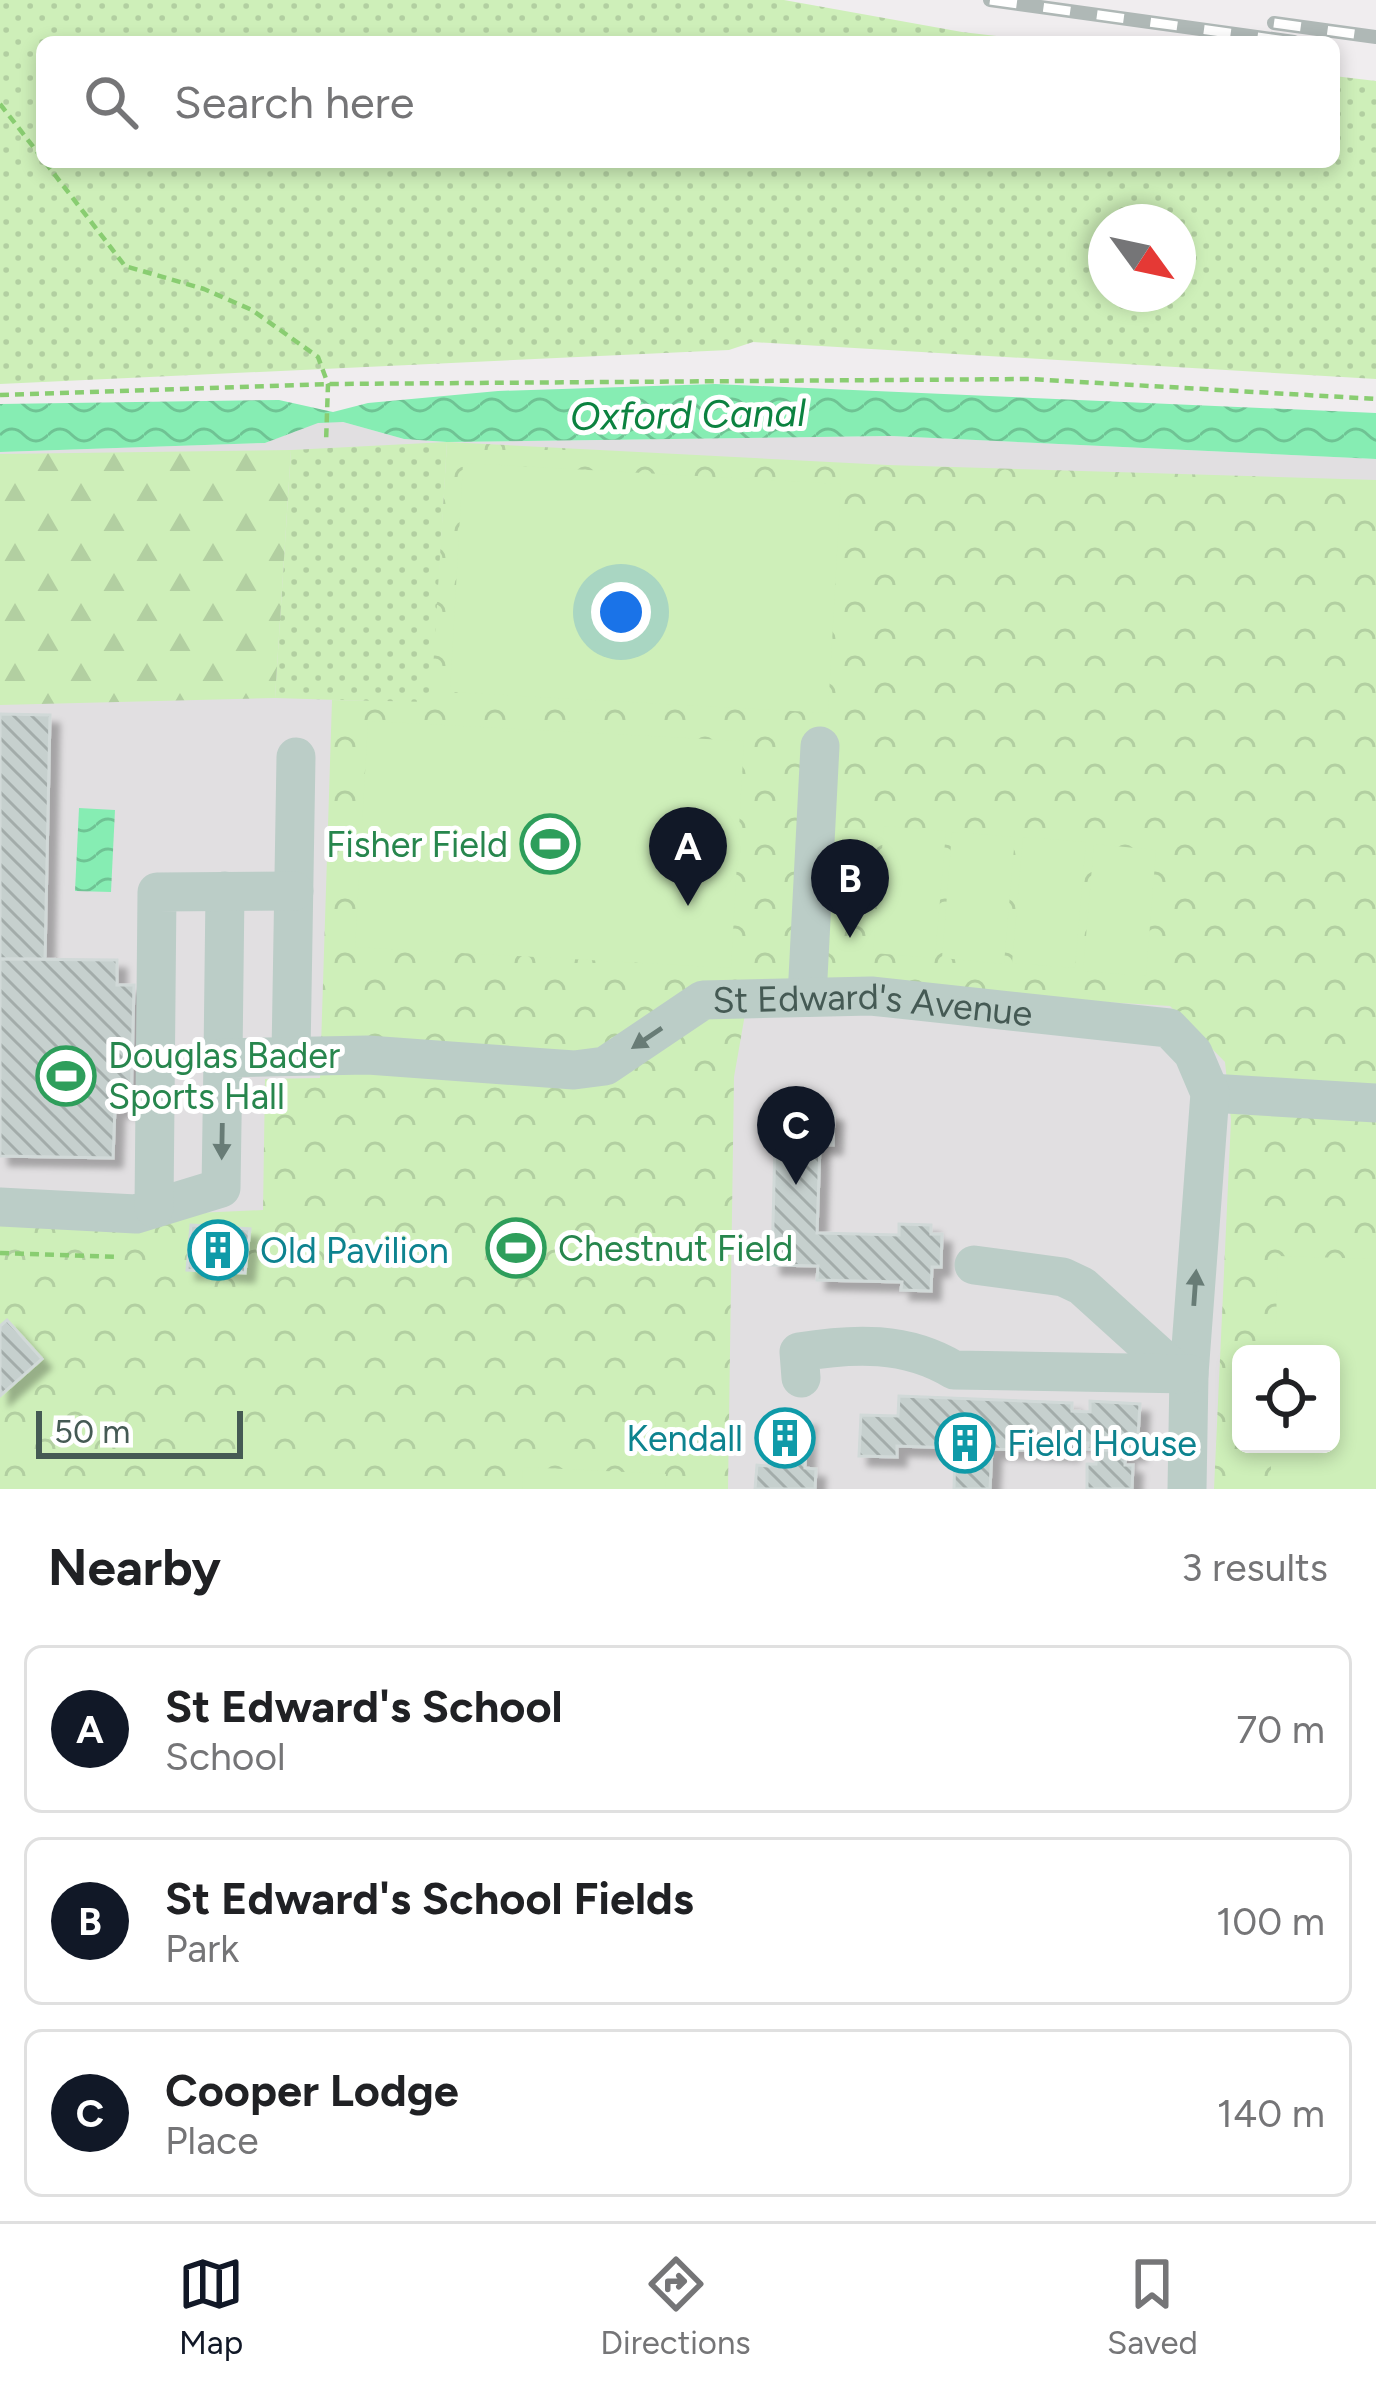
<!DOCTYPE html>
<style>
:root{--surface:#fff;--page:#f2f2f2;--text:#202124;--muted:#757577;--line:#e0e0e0;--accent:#111827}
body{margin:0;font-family:Figtree,sans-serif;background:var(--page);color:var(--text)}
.controls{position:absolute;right:36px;bottom:36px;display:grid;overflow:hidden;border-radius:18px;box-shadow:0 6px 18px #0003}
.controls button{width:108px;height:108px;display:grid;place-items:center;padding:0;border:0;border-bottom:3px solid var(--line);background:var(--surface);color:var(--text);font:60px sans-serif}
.compass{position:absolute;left:1088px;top:204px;width:108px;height:108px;border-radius:50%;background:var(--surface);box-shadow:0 6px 18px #0003;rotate:123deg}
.scale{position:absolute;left:36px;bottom:30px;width:207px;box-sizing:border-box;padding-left:12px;border:6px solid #455a54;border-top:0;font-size:33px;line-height:42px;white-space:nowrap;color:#455a54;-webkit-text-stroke:9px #fff;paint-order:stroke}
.you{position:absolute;left:621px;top:612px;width:42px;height:42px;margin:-30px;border:9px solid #fff;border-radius:50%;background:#1a73e8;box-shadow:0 0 0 18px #1a73e833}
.badge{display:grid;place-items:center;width:78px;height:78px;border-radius:50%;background:var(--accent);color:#fff;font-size:39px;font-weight:700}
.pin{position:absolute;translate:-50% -99px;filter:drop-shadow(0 3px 6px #0008)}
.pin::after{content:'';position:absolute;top:63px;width:42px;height:36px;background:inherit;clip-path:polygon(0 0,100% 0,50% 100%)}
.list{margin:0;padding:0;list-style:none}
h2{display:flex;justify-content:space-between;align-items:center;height:156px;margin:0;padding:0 48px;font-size:51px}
h2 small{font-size:39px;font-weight:400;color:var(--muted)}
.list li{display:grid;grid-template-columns:78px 1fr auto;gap:36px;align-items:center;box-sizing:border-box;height:168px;margin:0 24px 24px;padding:0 24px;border:3px solid var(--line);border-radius:18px}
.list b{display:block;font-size:45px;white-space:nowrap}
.list p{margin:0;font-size:39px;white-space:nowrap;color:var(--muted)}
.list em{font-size:39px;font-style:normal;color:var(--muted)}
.icon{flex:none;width:66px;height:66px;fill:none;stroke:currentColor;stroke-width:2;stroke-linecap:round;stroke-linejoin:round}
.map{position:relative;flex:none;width:1376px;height:1489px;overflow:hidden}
.search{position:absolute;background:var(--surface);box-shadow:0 6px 18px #0003;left:36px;right:36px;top:36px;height:132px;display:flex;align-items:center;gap:30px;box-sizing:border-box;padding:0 42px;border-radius:18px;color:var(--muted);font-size:45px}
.sheet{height:732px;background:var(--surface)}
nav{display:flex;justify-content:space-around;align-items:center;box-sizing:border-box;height:168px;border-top:3px solid var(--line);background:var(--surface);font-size:33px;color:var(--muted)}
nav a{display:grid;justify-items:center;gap:6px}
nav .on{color:var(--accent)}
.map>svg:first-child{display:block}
.education{fill:#e1dfe1;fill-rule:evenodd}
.grass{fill:url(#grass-dots);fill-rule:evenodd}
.forest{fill:url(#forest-firs)}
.park{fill:url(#park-crowns);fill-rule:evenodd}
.garden{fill:#ceefb9}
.water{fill:url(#water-waves)}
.building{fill:url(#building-back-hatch);stroke:#d1d9d8;stroke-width:3;filter:url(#shadow)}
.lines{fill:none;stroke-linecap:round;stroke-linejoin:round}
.path{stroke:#89cd71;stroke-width:4.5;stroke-dasharray:9 6;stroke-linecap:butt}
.minor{stroke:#bbcdc7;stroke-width:39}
.rail-casing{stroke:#afb8b6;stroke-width:14}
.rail{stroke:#fff;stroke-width:9;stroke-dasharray:27;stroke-linecap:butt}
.oneway{fill:#687c76}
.labels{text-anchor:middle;stroke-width:10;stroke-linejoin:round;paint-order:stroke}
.leisure-label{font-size:36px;fill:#27864d;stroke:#fff;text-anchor:start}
.street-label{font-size:36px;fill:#455a54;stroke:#fff}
.culture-label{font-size:36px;fill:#0d838f;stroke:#fff;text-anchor:start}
.water-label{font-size:39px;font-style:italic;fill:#0c8240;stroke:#fff}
</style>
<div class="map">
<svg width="1376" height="1489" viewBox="0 0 1376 1489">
<defs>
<pattern id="grass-dots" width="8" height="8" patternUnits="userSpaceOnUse" patternTransform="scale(3)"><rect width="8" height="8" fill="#ceefb9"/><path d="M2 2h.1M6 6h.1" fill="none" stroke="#b2cfa1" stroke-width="1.8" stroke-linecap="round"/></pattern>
<pattern id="forest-firs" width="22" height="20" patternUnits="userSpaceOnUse" patternTransform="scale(3)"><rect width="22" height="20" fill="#ceefb9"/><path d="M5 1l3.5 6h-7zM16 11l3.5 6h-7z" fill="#b2cfa1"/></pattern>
<pattern id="park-crowns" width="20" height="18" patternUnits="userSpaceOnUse" patternTransform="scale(3)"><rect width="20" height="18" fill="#ceefb9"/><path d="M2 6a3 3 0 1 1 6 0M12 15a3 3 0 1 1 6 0" fill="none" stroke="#b2cfa1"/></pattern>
<pattern id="water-waves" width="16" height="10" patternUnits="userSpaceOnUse" patternTransform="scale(3)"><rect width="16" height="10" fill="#86edb3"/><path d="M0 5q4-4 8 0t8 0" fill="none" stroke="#6fc394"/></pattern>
<pattern id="building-back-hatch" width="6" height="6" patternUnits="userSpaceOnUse" patternTransform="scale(3)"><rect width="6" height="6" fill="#c6d0ce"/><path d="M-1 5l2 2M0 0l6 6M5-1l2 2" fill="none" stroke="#a3acaa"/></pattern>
<filter id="shadow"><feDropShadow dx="9" dy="9" stdDeviation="3" flood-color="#0004"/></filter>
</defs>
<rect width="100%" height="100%" fill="#f0edef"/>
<path class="education" d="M 318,422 L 343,422 L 404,439 L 447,442 L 891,436 L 1376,459 L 1376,1489 L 0,1489 L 0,452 L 265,443 ZM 1241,1354 L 1331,1354 L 1331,1444 L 1241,1444 Z"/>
<g class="grass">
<path d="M 0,0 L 784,0 L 962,32 L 1048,42 L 42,42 L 42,162 L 1334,162 L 1334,76 L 1376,81 L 1376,379 L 753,342 L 729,350 L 0,384 ZM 1106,222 L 1178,222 L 1178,294 L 1106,294 Z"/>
<polygon points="447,442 432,703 275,698 291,450"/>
</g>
<polygon class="forest" points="291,450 275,698 0,705 0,454"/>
<path class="park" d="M 447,442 L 888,465 L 1376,480 L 1376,1489 L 1214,1489 L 1231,1120 L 1225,1062 L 1170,1006 L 751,980 L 734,1077 L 728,1489 L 0,1489 L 0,1222 L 263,1210 L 265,1079 L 320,1078 L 332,700 L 431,702 ZM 1241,1354 L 1331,1354 L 1331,1444 L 1241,1444 Z"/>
<g class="garden">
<polygon points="463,463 841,484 828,713 450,692"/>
<polygon points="368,721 744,741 731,968 355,947"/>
<polygon points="884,826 946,831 935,958 873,953"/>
<polygon points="952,832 1015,837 1004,964 942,958"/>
<polygon points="1023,837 1086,842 1075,968 1012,963"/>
<polygon points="1094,844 1156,850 1146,976 1083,971"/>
<polygon points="1278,1256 1376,1259 1376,1489 1270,1489 1272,1444 1331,1444 1331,1354 1275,1354"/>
<polygon points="523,1467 666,1474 665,1489 522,1489"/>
</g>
<g class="water">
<polygon points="715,384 1376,413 1376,459 891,436 447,442 404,439 343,422 318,423 265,443 0,452 0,404 279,400 333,412 368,403 498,391"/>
<polygon points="79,808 115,810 111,892 75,891"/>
</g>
<g class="building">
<polygon points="0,714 50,715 45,959 0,959"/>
<polygon points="0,959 117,960 117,985 134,985 131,1108 115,1107 113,1158 0,1156"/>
<polygon points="778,1094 820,1096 820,1112 834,1113 833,1145 820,1145 817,1233 899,1235 899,1224 931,1225 931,1234 942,1234 941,1267 932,1267 931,1291 901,1290 902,1282 817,1280 818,1266 772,1265 775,1141 764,1141 765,1110 777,1110"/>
<polygon points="191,1225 250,1229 245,1273 187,1270"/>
<polygon points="7,1320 42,1359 0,1396 0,1326"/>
<polygon points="899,1396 1072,1403 1072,1411 1090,1412 1090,1401 1140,1404 1137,1452 1087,1449 1088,1443 1071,1442 1070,1452 992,1449 990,1489 954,1489 955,1448 897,1446 897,1457 859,1456 861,1415 898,1416"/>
<polygon points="765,1417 807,1418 805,1468 816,1469 815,1489 755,1489 757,1465 769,1466 769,1459 763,1458"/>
<polygon points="1097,1450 1126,1451 1125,1465 1133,1465 1132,1489 1087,1489 1087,1464 1096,1464"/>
</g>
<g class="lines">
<g class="path">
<polyline points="0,104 42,158"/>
<polyline points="45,162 125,266 204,289 252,310 318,357 328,384 326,443"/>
<polyline points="0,395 328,384 1029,379 1376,399"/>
<polyline points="0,1253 118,1257"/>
</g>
<g class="minor">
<polyline points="807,997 820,746"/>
<polyline points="291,1054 296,757"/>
<polyline points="223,1058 225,891"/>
<polyline points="1210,1093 1376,1103"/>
<path id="s1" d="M 0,1207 L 136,1214 L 221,1188 L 223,1058 L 368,1055 L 574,1070 L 605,1066 L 703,1000 L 871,996 L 1169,1028 L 1193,1053 L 1210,1093 L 1189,1374 L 1187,1489"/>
<polyline points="154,1208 157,892 294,891"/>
<polyline points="974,1265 1063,1277 1082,1286 1178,1373"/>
<path d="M 801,1378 L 799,1352 C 854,1343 906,1341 954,1370 L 1189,1374"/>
</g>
<defs>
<g id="rail">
<polyline points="990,0 1294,42"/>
<polyline points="1274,23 1376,37"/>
</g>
</defs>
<use href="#rail" class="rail-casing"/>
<use href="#rail" class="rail"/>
</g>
<defs><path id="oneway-solid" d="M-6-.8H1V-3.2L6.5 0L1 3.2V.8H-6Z" transform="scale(3)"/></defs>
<g class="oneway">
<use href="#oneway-solid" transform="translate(647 1038) rotate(146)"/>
<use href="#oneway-solid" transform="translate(222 1141) rotate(91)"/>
<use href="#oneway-solid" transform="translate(1195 1288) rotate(-86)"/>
</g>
<defs>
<symbol id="stadium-ring" viewBox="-11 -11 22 22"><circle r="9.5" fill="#fff" stroke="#2e9e5b" stroke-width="1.5"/><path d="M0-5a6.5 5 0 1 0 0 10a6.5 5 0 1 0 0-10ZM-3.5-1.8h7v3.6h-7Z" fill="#2e9e5b"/></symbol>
<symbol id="building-ring" viewBox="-11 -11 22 22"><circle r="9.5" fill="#fff" stroke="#0f9aa8" stroke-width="1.5"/><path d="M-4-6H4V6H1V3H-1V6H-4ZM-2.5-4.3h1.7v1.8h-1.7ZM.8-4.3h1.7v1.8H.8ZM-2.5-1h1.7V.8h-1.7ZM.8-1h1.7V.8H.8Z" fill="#0f9aa8"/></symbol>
</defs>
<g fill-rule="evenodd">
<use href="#stadium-ring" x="517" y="811" width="66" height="66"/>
<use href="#stadium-ring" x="33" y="1043" width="66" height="66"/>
<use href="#stadium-ring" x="483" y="1215" width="66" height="66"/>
<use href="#building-ring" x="185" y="1217" width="66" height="66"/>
<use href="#building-ring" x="752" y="1405" width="66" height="66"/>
<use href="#building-ring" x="932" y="1410" width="66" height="66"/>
</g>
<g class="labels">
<g class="leisure-label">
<text x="508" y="857" text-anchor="end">Fisher Field</text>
<text x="108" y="1068">Douglas Bader<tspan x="108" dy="41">Sports Hall</tspan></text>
<text x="558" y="1261">Chestnut Field</text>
</g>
<g class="street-label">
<text dy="13" stroke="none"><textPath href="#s1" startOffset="1026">St Edward's Avenue</textPath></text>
</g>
<g class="culture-label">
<text x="260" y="1263">Old Pavilion</text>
<text x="743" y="1451" text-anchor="end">Kendall</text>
<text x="1007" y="1456">Field House</text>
</g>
<g class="water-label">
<text transform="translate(688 414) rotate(-1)" y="14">Oxford Canal</text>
</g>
</g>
</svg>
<div class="controls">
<button><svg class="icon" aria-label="locate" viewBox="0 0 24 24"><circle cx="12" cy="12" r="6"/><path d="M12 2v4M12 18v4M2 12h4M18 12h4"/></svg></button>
</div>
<svg class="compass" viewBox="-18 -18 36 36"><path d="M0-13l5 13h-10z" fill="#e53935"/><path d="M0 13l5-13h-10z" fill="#757577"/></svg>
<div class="scale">50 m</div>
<div class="you"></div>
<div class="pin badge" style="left:688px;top:906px">A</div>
<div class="pin badge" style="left:850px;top:938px">B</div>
<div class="pin badge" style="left:796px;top:1185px">C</div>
<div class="search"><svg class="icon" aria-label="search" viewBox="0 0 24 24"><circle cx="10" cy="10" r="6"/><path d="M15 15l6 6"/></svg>Search here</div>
</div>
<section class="sheet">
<h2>Nearby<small>3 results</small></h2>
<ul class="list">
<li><span class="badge">A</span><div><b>St Edward's School</b><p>School</p></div><em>70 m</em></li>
<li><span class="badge">B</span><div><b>St Edward's School Fields</b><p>Park</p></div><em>100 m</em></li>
<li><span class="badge">C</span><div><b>Cooper Lodge</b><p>Place</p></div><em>140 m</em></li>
</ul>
</section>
<nav>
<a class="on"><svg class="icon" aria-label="map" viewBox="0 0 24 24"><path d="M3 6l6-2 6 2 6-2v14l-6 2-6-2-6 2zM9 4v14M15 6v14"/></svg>Map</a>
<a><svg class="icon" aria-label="directions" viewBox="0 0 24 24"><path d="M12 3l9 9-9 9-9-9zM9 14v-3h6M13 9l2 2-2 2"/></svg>Directions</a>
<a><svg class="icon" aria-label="saved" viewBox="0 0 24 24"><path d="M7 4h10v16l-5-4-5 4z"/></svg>Saved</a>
</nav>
